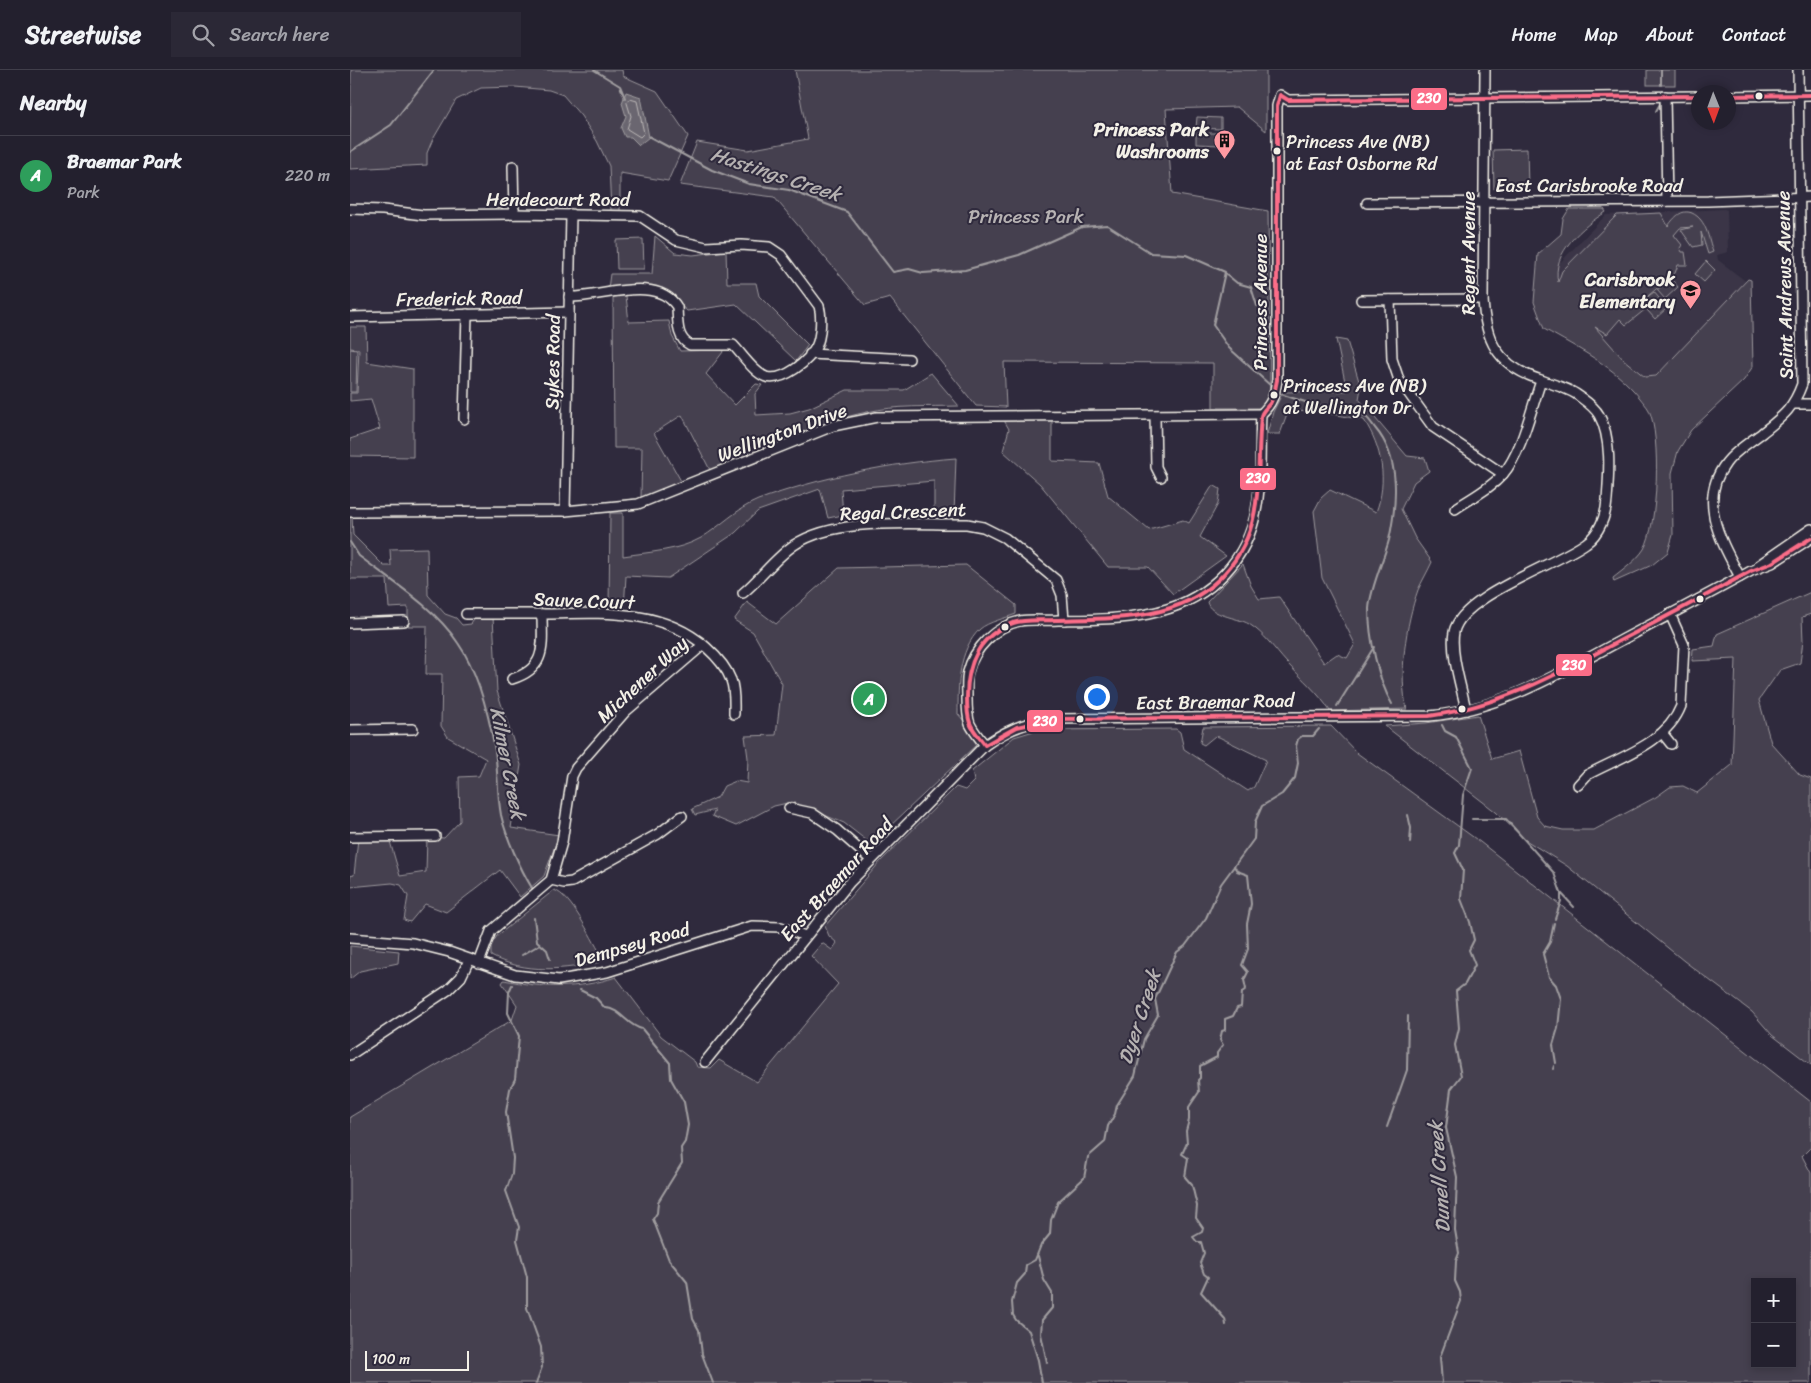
<!DOCTYPE html>
<meta charset="utf-8">
<style>
:root{--surface:#23202e;--page:#2b2836;--text:#f1f3f6;--muted:#a3a3aa;--line:#403e4a;--accent:#ff9aa2}
body{margin:0;font-family:Sriracha,sans-serif;background:var(--page);color:var(--text)}
.controls{position:absolute;right:15px;bottom:15px;display:grid;overflow:hidden;border-radius:0px;box-shadow:0 2px 8px #0003}
.controls button{width:45px;height:45px;display:grid;place-items:center;padding:0;border:0;border-bottom:1px solid var(--line);background:var(--surface);color:var(--text);font:25px sans-serif}
.compass{position:absolute;left:1341px;top:15px;width:45px;height:45px;border-radius:50%;background:var(--surface);box-shadow:0 2px 8px #0003;rotate:179deg}
.scale{position:absolute;left:15px;bottom:12px;width:104px;box-sizing:border-box;padding-left:5px;border:2px solid #f4f1e8;border-top:0;font-size:14px;line-height:18px;white-space:nowrap;color:#f4f1e8;-webkit-text-stroke:4px #2f2a3d;paint-order:stroke}
.you{position:absolute;left:746px;top:626px;width:18px;height:18px;margin:-12px;border:4px solid #fff;border-radius:50%;background:#1a73e8;box-shadow:0 0 0 8px #1a73e833}
.badge{display:grid;place-items:center;width:32px;height:32px;border-radius:50%;background:var(--accent);color:#fff;font-size:16px;font-weight:700}
.pin{position:absolute;translate:-50% -50%;border:2px solid #fff;box-shadow:0 1px 5px #0006}
.list{margin:0;padding:0;list-style:none}
h2{display:flex;justify-content:space-between;align-items:center;height:65px;margin:0;padding:0 20px;font-size:21px}
h2 small{font-size:16px;font-weight:400;color:var(--muted)}
.list li{display:grid;grid-template-columns:32px 1fr auto;gap:15px;align-items:center;box-sizing:border-box;height:80px;padding:0 20px;border-top:1px solid var(--line)}
.list b{display:block;font-size:19px;white-space:nowrap}
.list p{margin:0;font-size:16px;white-space:nowrap;color:var(--muted)}
.list em{font-size:16px;font-style:normal;color:var(--muted)}
.icon{flex:none;width:28px;height:28px;fill:none;stroke:currentColor;stroke-width:2;stroke-linecap:round;stroke-linejoin:round}
.map{position:relative;flex:none;width:1461px;height:1313px;overflow:hidden}
header{display:flex;align-items:center;gap:30px;box-sizing:border-box;height:70px;padding:0 25px;background:var(--surface);border-bottom:1px solid var(--line)}
header strong{font-size:24px}
nav{display:flex;gap:28px;margin-inline-start:auto;font-size:18px}
.search{width:350px;height:45px;background:var(--page);display:flex;align-items:center;gap:12px;box-sizing:border-box;padding:0 18px;border-radius:0px;color:var(--muted);font-size:19px}
main{display:flex}
aside{flex:1;background:var(--surface)}
.map>svg:first-child{display:block}
.built{fill:#3b3647}
.green{fill:#454050;stroke:#9c989c;fill-rule:evenodd}
.water{fill:#6a6670;stroke:#a19ea0}
.lines{fill:none;stroke-linecap:round;stroke-linejoin:round}
.shore{stroke:#bdb9b8;stroke-width:1}
.stream{stroke:#a19ea0;stroke-width:2}
.minor-casing{stroke:#f4f1e8;stroke-width:12}
.minor{stroke:#2f2a3d;stroke-width:9}
.bus-1-casing{stroke:#2f2a3d;stroke-width:8}
.bus-1{stroke:#fb6d88;stroke-width:4}
.bus-dot{fill:#f4f1e8;stroke:#2f2a3d;stroke-width:2}
.labels{text-anchor:middle;stroke-width:4;stroke-linejoin:round;paint-order:stroke}
.bus-label{font-size:18px;fill:#f4f1e8;stroke:#2f2a3d;text-anchor:start}
.poi-label{font-size:19px;font-weight:bold;fill:#f4f1e8;stroke:#2f2a3d;text-anchor:end}
.street-label{font-size:19px;fill:#f4f1e8;stroke:#2f2a3d}
.park-label{font-size:19px;fill:#b7b3b3;stroke:#2f2a3d}
.water-label{font-size:20px;font-style:italic;fill:#b6b2b2;stroke:#2f2a3d}
.line-badge{stroke:#2f2a3d;stroke-width:2}
.badge-label{font-size:14px;text-anchor:middle;font-weight:bold;fill:#fff}
</style>
<header>
<strong>Streetwise</strong>
<div class="search"><svg class="icon" aria-label="search" viewBox="0 0 24 24"><circle cx="10" cy="10" r="6"/><path d="M15 15l6 6"/></svg>Search here</div>
<nav><a>Home</a><a>Map</a><a>About</a><a>Contact</a></nav>
</header>
<main>
<aside>
<h2>Nearby<small></small></h2>
<ul class="list">
<li><span class="badge" style="background:#2e9e5b">A</span><div><b>Braemar Park</b><p>Park</p></div><em>220 m</em></li>
</ul>
</aside>
<div class="map">
<svg width="1461" height="1313" viewBox="0 0 1461 1313">
<rect width="100%" height="100%" fill="#2f2a3d"/>
<filter id="ink" filterUnits="userSpaceOnUse"><feTurbulence type="fractalNoise" baseFrequency=".02" numOctaves="2"/><feDisplacementMap in="SourceGraphic" scale="10" xChannelSelector="R" yChannelSelector="G"/><feConvolveMatrix kernelMatrix="1 2 1 2 8 2 1 2 1" color-interpolation-filters="sRGB"/></filter>
<g filter="url(#ink)">
<polygon class="built" points="1374,139 1377,140 1378,182 1367,185 1368,190 1398,213 1298,313 1204,231 1200,203 1256,145"/>
<g class="green">
<polygon points="1,0 272,0 273,6 307,21 338,66 318,111 270,103 270,141 261,141 259,96 247,71 231,46 213,25 199,20 165,17 131,18 106,30 82,71 77,83 77,95 0,99"/>
<polygon points="445,0 916,0 916,61 887,37 816,39 822,124 918,141 920,324 915,335 909,338 863,338 863,293 654,292 656,337 626,336 540,228 515,235 424,127 330,115 347,72 398,80 458,69"/>
<rect x="1297" y="0" width="28" height="15"/>
<polygon points="847,47 871,48 871,59 846,58"/>
<polygon points="846,63 871,63 870,75 846,74"/>
<polygon points="1177,79 1178,118 1144,119 1143,80"/>
<path d="M 1219,139 L 1254,139 L 1256,142 C 1233,156 1201,183 1208,212 L 1212,201 L 1267,145 L 1311,143 L 1318,156 C 1325,147 1331,139 1342,143 C 1357,150 1358,168 1363,182 L 1358,184 L 1351,162 L 1352,175 L 1343,177 L 1331,160 L 1343,157 L 1330,158 L 1324,165 L 1332,175 L 1330,178 L 1332,182 L 1335,182 L 1337,195 L 1328,195 L 1325,203 L 1292,231 L 1304,222 L 1317,238 L 1305,249 L 1297,240 L 1308,229 L 1276,255 L 1270,249 L 1257,264 L 1245,257 L 1273,289 L 1295,307 L 1306,306 L 1398,209 L 1401,210 L 1403,296 L 1394,310 L 1341,360 L 1328,381 L 1322,403 L 1323,465 L 1318,482 L 1302,495 L 1264,512 L 1263,508 C 1273,500 1287,490 1294,479 C 1308,455 1311,366 1299,340 C 1297,336 1292,331 1290,328 C 1264,296 1229,279 1194,259 L 1184,232 L 1188,184 L 1211,164 L 1213,149 Z"/>
<polygon points="305,166 325,183 343,185 376,181 377,213 406,213 409,226 458,275 446,291 386,234 337,241 313,220 258,219 260,204 302,204"/>
<polygon points="293,169 294,199 267,199 266,170"/>
<polygon points="1356,191 1365,200 1354,212 1345,204"/>
<polygon points="1321,209 1328,217 1315,229 1307,220"/>
<path d="M 263,226 L 276,226 L 279,252 L 319,251 L 322,266 L 330,281 L 372,280 L 373,282 L 356,304 L 385,335 L 406,314 L 412,315 L 405,324 L 406,345 L 440,343 L 459,338 L 497,320 L 554,320 L 581,303 L 609,336 C 578,337 547,335 517,342 C 467,352 408,381 360,400 L 332,345 L 304,363 L 331,411 L 291,428 L 292,378 L 264,378 Z"/>
<polygon points="0,257 16,257 17,292 63,299 63,387 0,386 0,369 30,359 21,329 0,331 0,323 7,323 9,279 0,278"/>
<path d="M 986,269 L 997,271 L 1011,318 L 1009,329 L 1057,386 L 1075,388 L 1079,401 L 1064,412 L 1051,439 L 1065,468 L 1082,492 C 1078,501 1072,511 1068,520 C 1056,553 1048,606 1057,639 L 980,641 C 968,622 952,609 937,593 C 924,579 915,564 899,554 C 887,547 860,546 857,532 L 893,494 L 901,516 L 909,529 L 929,527 L 974,593 L 987,584 L 997,588 L 1005,574 L 972,508 L 964,441 L 971,428 L 980,420 L 1026,442 C 1038,411 1032,377 1014,350 L 965,341 L 938,342 L 930,364 L 917,364 L 923,342 L 933,322 L 997,321 Z"/>
<polygon points="0,279 7,280 6,322 0,322"/>
<polygon points="652,347 702,347 702,391 749,393 758,426 799,460 833,450 839,453 863,415 870,419 868,434 850,467 876,486 823,524 798,497 758,497 690,414 653,381 659,359"/>
<path d="M 606,388 L 604,445 L 584,445 L 584,411 L 491,419 L 493,445 L 478,448 L 470,419 L 408,441 L 385,463 L 318,508 L 276,506 L 274,539 L 259,538 L 260,443 L 273,443 L 273,486 C 299,482 328,481 351,468 C 371,456 386,439 408,430 C 471,407 540,393 606,388 Z"/>
<polygon points="0,446 2,446 3,465 34,496 41,496 40,479 77,478 78,525 95,544 106,548 112,555 121,554 126,547 143,547 147,621 171,695 161,758 209,765 194,806 170,827 150,800 96,842 75,834 60,852 54,850 58,826 51,815 42,813 0,817 0,806 4,805 8,769 39,768 50,806 76,802 77,767 94,768 110,751 109,707 129,706 136,689 98,667 91,656 92,604 76,604 77,556 58,556 58,537 39,538 37,509 0,509"/>
<path d="M 616,495 L 666,535 L 666,544 C 656,548 638,552 630,559 C 608,580 608,616 608,644 L 627,666 L 626,675 L 521,774 L 494,753 L 442,732 L 424,736 L 386,756 L 362,746 L 365,740 L 345,745 L 342,739 L 368,727 L 374,716 L 386,711 L 397,713 L 398,688 L 395,666 L 426,665 L 432,614 L 403,562 L 384,550 L 397,532 L 426,554 L 489,498 Z"/>
<polygon points="1461,522 1461,544 1452,547 1453,571 1450,593 1430,600 1409,630 1421,673 1450,705 1461,709 1461,995 1422,965 1402,942 1334,891 1217,796 1174,769 1146,742 1035,656 1076,653 1128,645 1142,689 1169,681 1187,747 1195,756 1213,760 1244,760 1306,727 1320,717 1333,716 1347,723 1382,695 1386,589 1342,591 1343,579 1364,576 1367,564"/>
<path d="M 981,656 L 1007,683 L 1130,772 L 1461,1032 L 1461,1077 L 1452,1086 L 1461,1103 L 1461,1313 L 0,1313 L 0,1047 L 162,950 L 167,935 L 152,913 L 154,910 C 193,918 227,920 266,907 L 311,966 L 345,992 L 347,997 L 361,998 L 369,990 L 407,1012 L 488,914 L 461,886 L 472,873 L 482,880 L 487,873 L 479,866 L 475,856 L 530,792 L 606,717 L 615,720 L 624,711 L 622,701 L 664,667 L 687,660 L 826,659 L 830,662 L 834,679 L 898,721 L 904,717 L 916,690 L 869,667 L 865,666 L 854,675 L 850,673 L 853,657 ZM 1405,1212 L 1442,1212 L 1442,1294 L 1405,1294 Z"/>
<path d="M 204,820 C 222,826 240,867 251,884 L 250,892 C 215,900 175,904 141,886 L 141,875 L 147,866 Z"/>
<polygon points="0,876 49,881 48,893 10,901 0,909"/>
</g>
<polygon class="water" points="276,22 291,27 299,67 289,75 281,67 275,67 271,58 276,46 272,33"/>
<g class="lines">
<polygon class="shore" points="280,29 287,31 294,63 290,67 277,59 281,46 277,33"/>
<g class="stream">
<polyline points="244,0 270,16 275,28"/>
<polyline points="1311,15 1311,0"/>
<polyline points="1306,41 1311,32"/>
<polyline points="298,66 362,100 399,114 439,120 497,142 543,202 559,199 573,203 615,200 669,185 732,157 757,155 801,183 836,185 875,202 863,255 879,278 921,316"/>
<polyline points="0,82 41,55 84,0"/>
<polyline points="875,203 887,213 901,217 907,236"/>
<path d="M 931,324 C 945,329 960,334 975,337 C 988,339 1002,339 1015,346 C 1019,349 1022,354 1025,358 C 1051,388 1047,433 1039,470 C 1034,489 1020,519 1019,539 C 1019,567 1028,610 1042,634"/>
<path d="M 0,472 L 9,486 C 43,512 84,537 108,573 C 129,603 139,646 145,680 C 148,702 147,724 151,745 C 156,767 170,798 182,818"/>
<polyline points="987,636 1024,577"/>
<polyline points="1092,655 1095,661 1106,667 1122,698 1113,725 1109,775 1105,783 1113,800 1111,829 1120,852 1124,870 1119,880 1125,895 1115,914 1106,921 1109,958 1105,975 1111,1006 1101,1019 1096,1058 1107,1107 1105,1160 1109,1183 1106,1191 1105,1211 1110,1222 1111,1231 1090,1287 1092,1313"/>
<polyline points="1058,745 1061,758 1060,773"/>
<polyline points="1122,749 1156,749 1204,803 1211,823 1224,837"/>
<polyline points="184,848 187,871 197,880 200,889"/>
<polyline points="1205,849 1211,831 1211,823"/>
<polyline points="1204,853 1200,872 1193,884 1199,907 1206,915 1211,929 1208,958 1203,975 1206,993"/>
<polyline points="172,885 189,875"/>
<polyline points="162,915 159,922 158,943 169,966 165,1009 160,1019 156,1042 163,1088 162,1104 156,1121 169,1157 167,1170 177,1207 177,1238 191,1277 192,1297 186,1313"/>
<path d="M 230,920 L 246,928 L 255,938 C 270,938 277,956 292,959 L 320,993 L 321,1009 L 334,1032 L 338,1055 L 335,1072 L 331,1078 L 332,1093 L 308,1132 L 307,1143 L 303,1149 L 319,1190 L 337,1212 L 343,1249 L 349,1260 L 352,1284 L 363,1313"/>
<polyline points="1203,999 1204,996"/>
<polyline points="1037,1057 1057,1000 1058,946"/>
<polyline points="688,1186 694,1210 702,1223 702,1238 692,1250 691,1264 697,1293"/>
<polyline points="876,1255 875,1249 851,1222 858,1207 854,1204 850,1193 854,1183 851,1172 847,1172 843,1167 852,1162 853,1158 846,1148 847,1136 842,1115 835,1107 838,1088 832,1084 837,1073 836,1061 839,1050 839,1037 849,1022 848,1010 850,1008 850,996 867,987 867,983 873,975 870,970 872,961 875,960 875,949 883,946 887,938 891,937 892,922 896,919 894,910 898,902 892,895 898,879 897,854 901,834 898,805 887,801 884,796"/>
<polyline points="692,1313 688,1290 679,1261 666,1250 663,1245 662,1232 667,1213 675,1204 676,1195 685,1190 691,1175 700,1164 701,1150 708,1132 734,1108 738,1087 755,1072 758,1056 765,1044 767,1035 785,1006 794,969 808,945 805,929 827,882 835,876 856,848 871,814 904,769 905,752 912,736 932,724 945,708 948,693 946,676 948,669 952,666 963,666 969,659"/>
</g>
<defs>
<g id="minor">
<polyline points="1315,26 1317,131"/>
<polyline points="1378,26 1461,25"/>
<polyline points="163,96 164,144"/>
<polyline points="1017,133 1358,131 1461,127"/>
<path d="M 0,139 L 33,140 L 73,145 L 164,144 L 290,146 L 326,170 L 356,177 L 391,175 L 419,177 L 431,185 L 469,236 C 472,246 471,267 466,277 C 459,291 433,312 416,307 C 404,303 392,284 383,275 L 340,275 C 326,268 328,251 327,237 C 307,204 250,228 219,227"/>
<polyline points="1011,230 1133,229"/>
<polyline points="1040,230 1042,289 1049,310 1083,357 1153,404"/>
<polyline points="0,247 219,242"/>
<polyline points="460,284 559,289"/>
<polyline points="1445,334 1461,334"/>
<polyline points="805,346 806,397 811,407"/>
<polyline points="114,349 117,244"/>
<path d="M 1105,439 C 1121,428 1140,419 1153,404 C 1172,382 1181,339 1191,311"/>
<polyline points="215,441 221,144"/>
<polyline points="0,442 215,441 288,434 483,356 527,347 911,344"/>
<polyline points="1409,495 1461,459"/>
<path d="M 1390,507 C 1371,471 1347,431 1376,393 C 1385,381 1400,372 1412,363 C 1433,346 1443,339 1452,314 L 1448,0"/>
<path d="M 393,523 C 411,508 425,488 444,475 C 488,446 566,455 617,454 L 633,457 L 655,468 L 706,510 L 712,525 L 714,550"/>
<path d="M 116,544 C 143,544 170,544 196,544 C 251,543 312,538 356,577 C 366,586 376,596 381,610 C 385,620 384,633 384,644"/>
<polyline points="0,553 54,551"/>
<path d="M 162,609 C 198,598 192,574 192,544"/>
<path d="M 1116,640 C 1112,619 1100,583 1104,562 C 1111,526 1206,495 1236,473 C 1249,464 1256,446 1257,430 C 1259,404 1262,368 1249,345 C 1244,336 1234,330 1226,324 C 1215,317 1201,314 1188,309 C 1147,295 1135,270 1133,229 L 1135,0"/>
<polyline points="0,660 63,659"/>
<polyline points="1313,664 1321,674"/>
<path d="M 635,675 C 630,669 624,662 620,654 C 617,646 617,636 617,628 C 617,620 616,609 618,602 C 624,578 646,556 670,551 C 682,549 696,551 708,550 C 764,549 824,551 868,510 C 919,463 908,405 911,344 C 922,334 925,324 927,310 L 927,36 L 930,25 L 938,30 L 1348,26"/>
<path d="M 1228,715 L 1237,705 C 1270,687 1317,673 1331,636 L 1334,575 L 1320,544"/>
<polyline points="439,738 462,743 487,760 521,790"/>
<polyline points="0,767 85,766"/>
<polyline points="201,810 214,813 222,812 308,764 332,746"/>
<polyline points="0,868 63,873 99,882 165,905 209,910 257,902 402,856 431,857 455,866"/>
<polyline points="129,893 141,861 201,810 212,772 222,706 226,698 275,642 353,575"/>
<polyline points="0,985 98,920 111,907 119,890"/>
<path d="M 355,992 L 500,812 L 635,675 C 656,660 678,651 703,649 L 1079,646 C 1150,640 1208,604 1270,571 C 1313,548 1358,525 1401,501 L 1422,493 L 1461,468"/>
</g>
</defs>
<use href="#minor" class="minor-casing"/>
<use href="#minor" class="minor"/>
<defs>
<g id="bus-1">
<path d="M 1348,26 L 938,30 L 930,25 L 927,36 L 927,310 C 926,317 924,325 921,332 C 918,337 911,341 911,347 C 905,408 918,462 868,510 C 825,552 760,548 704,550 C 690,551 676,549 663,553 C 629,565 617,594 617,627 C 617,636 617,645 620,653 C 623,661 630,668 635,675 L 667,657 L 703,649 L 1079,646 C 1151,636 1210,603 1273,569 C 1316,547 1359,524 1401,501 L 1422,493 L 1461,468"/>
<polyline points="1378,26 1461,25"/>
</g>
</defs>
<use href="#bus-1" class="bus-1-casing"/>
<use href="#bus-1" class="bus-1"/>
</g>
</g>
<defs>
<symbol id="building-pin" viewBox="-11 -11 22 30"><path d="M0 17L-7.5 6A9.5 9.5 0 1 1 7.5 6Z" fill="#ff9aa2" stroke="#2f2a3d"/><path d="M-4-6H4V6H1V3H-1V6H-4ZM-2.5-4.3h1.7v1.8h-1.7ZM.8-4.3h1.7v1.8H.8ZM-2.5-1h1.7V.8h-1.7ZM.8-1h1.7V.8H.8Z" fill="#111"/></symbol>
<symbol id="school-pin" viewBox="-11 -11 22 30"><path d="M0 17L-7.5 6A9.5 9.5 0 1 1 7.5 6Z" fill="#ff9aa2" stroke="#2f2a3d"/><path d="M0-5L7-2L0 1L-7-2ZM-4 1L0 2.5L4 1V4Q0 6-4 4Z" fill="#111"/></symbol>
</defs>
<g fill-rule="evenodd">
<use href="#building-pin" x="862" y="58" width="25" height="34"/>
<use href="#school-pin" x="1328" y="208" width="25" height="34"/>
</g>
<g class="bus-dot">
<circle cx="1409" cy="26" r="4.5"/>
<circle cx="927" cy="81" r="4.5"/>
<circle cx="924" cy="325" r="4.5"/>
<circle cx="1350" cy="529" r="4.5"/>
<circle cx="655" cy="557" r="4.5"/>
<circle cx="1112" cy="639" r="4.5"/>
<circle cx="730" cy="649" r="4.5"/>
</g>
<g class="labels">
<g class="bus-label">
<text x="936" y="78">Princess Ave (NB)<tspan x="936" dy="22">at East Osborne Rd</tspan></text>
<text x="933" y="322">Princess Ave (NB)<tspan x="933" dy="22">at Wellington Dr</tspan></text>
</g>
<g class="poi-label">
<text x="859" y="66">Princess Park<tspan x="859" dy="22">Washrooms</tspan></text>
<text x="1325" y="216">Carisbrook<tspan x="1325" dy="22">Elementary</tspan></text>
</g>
<g class="street-label">
<text x="1239" y="122">East Carisbrooke Road</text>
<text x="208" y="136">Hendecourt Road</text>
<text transform="translate(1118 183) rotate(-90)" y="7">Regent Avenue</text>
<text transform="translate(1434 215) rotate(-91)" y="7">Saint Andrews Avenue</text>
<text transform="translate(109 228) rotate(-1)" y="7">Frederick Road</text>
<text transform="translate(910 232) rotate(-90)" y="7">Princess Avenue</text>
<text transform="translate(202 292) rotate(-89)" y="7">Sykes Road</text>
<text transform="translate(432 362) rotate(-20)" y="7">Wellington Drive</text>
<text transform="translate(553 441) rotate(-2)" y="7">Regal Crescent</text>
<text transform="translate(234 530) rotate(2)" y="7">Sauve Court</text>
<text transform="translate(292 609) rotate(-43)" y="7">Michener Way</text>
<text transform="translate(865 631) rotate(-1)" y="7">East Braemar Road</text>
<text transform="translate(486 809) rotate(-48)" y="7">East Braemar Road</text>
<text transform="translate(282 874) rotate(-16)" y="7">Dempsey Road</text>
</g>
<g class="park-label">
<text x="676" y="153">Princess Park</text>
</g>
<g class="water-label">
<text transform="translate(426 104) rotate(18)" y="7">Hastings Creek</text>
<text transform="translate(158 693) rotate(79)" y="7">Kilmer Creek</text>
<text transform="translate(789 947) rotate(-72)" y="7">Dyer Creek</text>
<text transform="translate(1089 1107) rotate(-94)" y="7">Dunell Creek</text>
</g>
</g>
<g class="line-badge">
<rect x="1060" y="17" width="38" height="24" rx="5" fill="#fb6d88"/>
<rect x="889" y="397" width="38" height="24" rx="5" fill="#fb6d88"/>
<rect x="1205" y="583" width="38" height="24" rx="5" fill="#fb6d88"/>
<rect x="676" y="639" width="38" height="24" rx="5" fill="#fb6d88"/>
</g>
<g class="badge-label">
<text x="1079" y="33">230</text>
<text x="908" y="413">230</text>
<text x="1224" y="600">230</text>
<text x="695" y="656">230</text>
</g>
</svg>
<div class="controls">
<button>+</button>
<button>−</button>
</div>
<svg class="compass" viewBox="-18 -18 36 36"><path d="M0-13l5 13h-10z" fill="#e53935"/><path d="M0 13l5-13h-10z" fill="#a3a3aa"/></svg>
<div class="scale">100 m</div>
<div class="you"></div>
<div class="pin badge" style="left:519px;top:629px;background:#2e9e5b">A</div>
</div>
</main>
